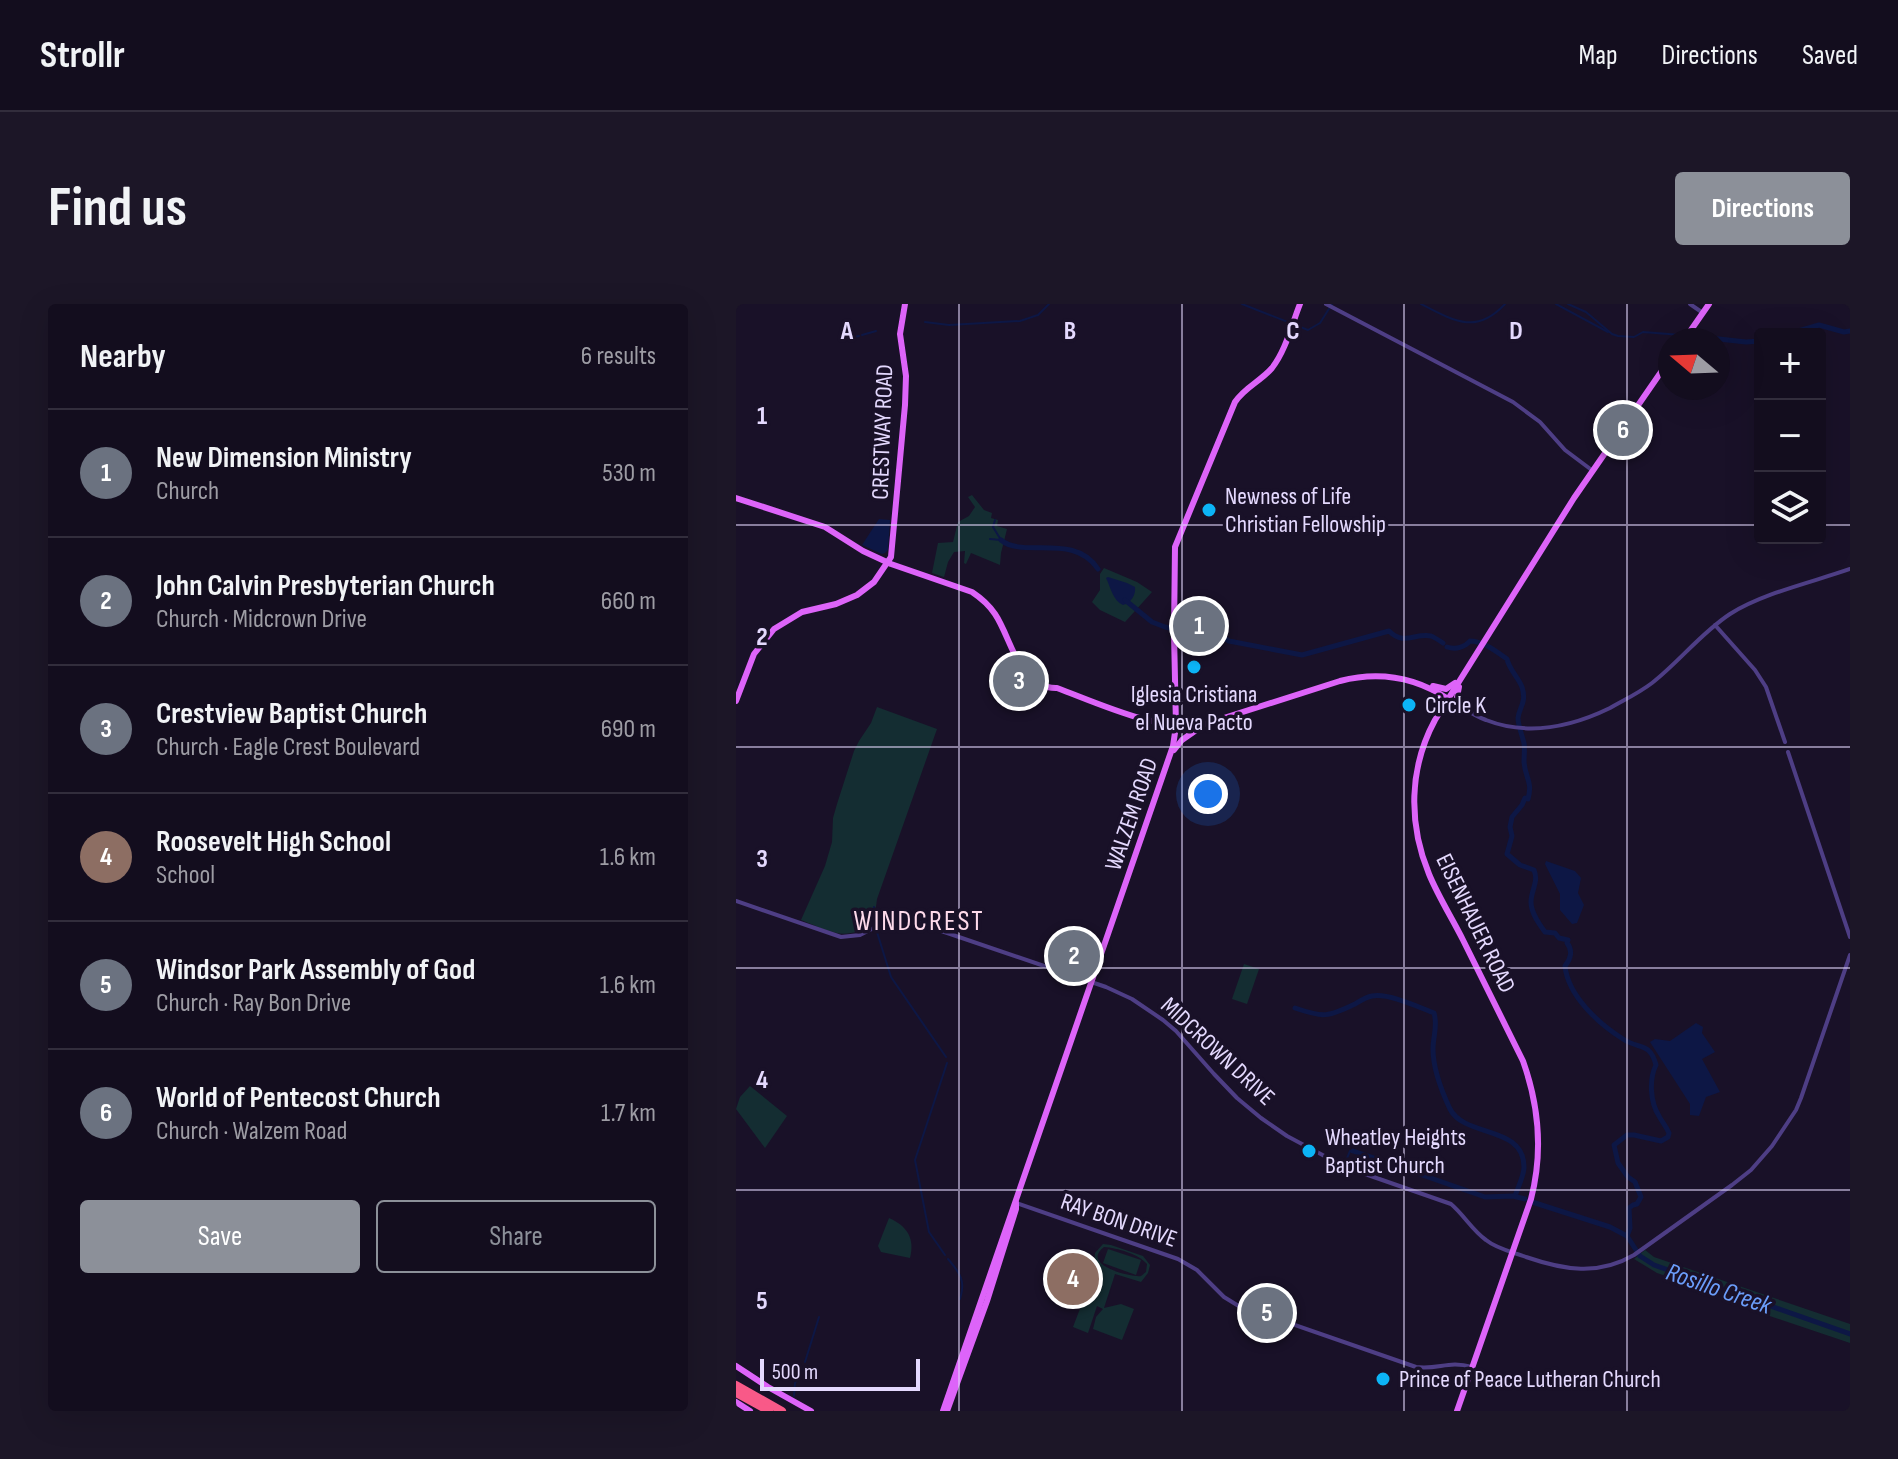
<!DOCTYPE html>
<meta charset="utf-8">
<style>
:root{--surface:#130d1e;--page:#1c1627;--text:#f1f3f6;--muted:#9d9ca4;--line:#322d3c;--accent:#8c9099}
body{margin:0;font-family:"Sofia Sans Condensed",sans-serif;background:var(--page);color:var(--text)}
.controls{position:absolute;right:24px;top:24px;display:grid;overflow:hidden;border-radius:8px;box-shadow:0 8px 32px #0002}
.controls button{width:72px;height:72px;display:grid;place-items:center;padding:0;border:0;border-bottom:2px solid var(--line);background:var(--surface);color:var(--text);font:40px sans-serif}
.compass{position:absolute;left:922px;top:24px;width:72px;height:72px;border-radius:50%;background:var(--surface);box-shadow:0 8px 32px #0002;rotate:289deg}
.scale{position:absolute;left:24px;bottom:20px;width:160px;box-sizing:border-box;padding-left:8px;border:4px solid #e4d9fe;border-top:0;font-size:22px;line-height:28px;white-space:nowrap;color:#e4d9fe;-webkit-text-stroke:6px #191128;paint-order:stroke}
.you{position:absolute;left:472px;top:490px;width:28px;height:28px;margin:-20px;border:6px solid #fff;border-radius:50%;background:#1a73e8;box-shadow:0 0 0 12px #1a73e833}
.badge{display:grid;place-items:center;width:52px;height:52px;border-radius:50%;background:var(--accent);color:#fff;font-size:26px;font-weight:700}
.pin{position:absolute;translate:-50% -50%;border:4px solid #fff;box-shadow:0 2px 8px #0006}
.list{margin:0;padding:0;list-style:none}
h2{display:flex;justify-content:space-between;align-items:center;height:104px;margin:0;padding:0 32px;font-size:34px}
h2 small{font-size:26px;font-weight:400;color:var(--muted)}
.list li{display:grid;grid-template-columns:52px 1fr auto;gap:24px;align-items:center;box-sizing:border-box;height:128px;padding:0 32px;border-top:2px solid var(--line)}
.list b{display:block;font-size:30px;white-space:nowrap}
.list p{margin:0;font-size:26px;white-space:nowrap;color:var(--muted)}
.list em{font-size:26px;font-style:normal;color:var(--muted)}
.actions{display:flex;gap:16px;padding:24px 32px}
.actions a{flex:1;padding:18px 0;border:2px solid var(--accent);border-radius:8px;text-align:center;font-size:28px;color:var(--accent)}
.actions .main{background:var(--accent);color:#fff}
.icon{flex:none;width:44px;height:44px;fill:none;stroke:currentColor;stroke-width:2;stroke-linecap:round;stroke-linejoin:round}
.map{position:relative;flex:none;width:1114px;height:1107px;overflow:hidden;border-radius:8px}
header{display:flex;align-items:center;gap:48px;box-sizing:border-box;height:112px;padding:0 40px;background:var(--surface);border-bottom:2px solid var(--line)}
header strong{font-size:38px}
nav{display:flex;gap:44px;margin-inline-start:auto;font-size:28px}
.intro{display:flex;align-items:center;justify-content:space-between;box-sizing:border-box;height:192px;padding:0 48px}
h1{margin:0;font-size:56px}
.button{padding:20px 36px;border-radius:8px;background:var(--accent);color:#fff;font-size:28px;font-weight:700}
main{display:flex;gap:48px;padding:0 48px}
aside{flex:1;background:var(--surface);border-radius:8px;box-shadow:0 8px 32px #0002}
.map>svg:first-child{display:block}
.green{fill:#142d32;fill-rule:evenodd}
.water{fill:#0d1745}
.lines{fill:none;stroke-linecap:round;stroke-linejoin:round}
.stream{stroke:#0d1745;stroke-width:2}
.river{stroke:#0d1745;stroke-width:5}
.minor{stroke:#4e3e85;stroke-width:4}
.major{stroke:#dd64f9;stroke-width:6}
.highway{stroke:#f95988;stroke-width:8}
.grid{fill:none;stroke:#e4d9fe;stroke-width:2;stroke-opacity:0.55}
.poi-dot{fill:#0cb4f6;stroke:#191128;stroke-width:3}
.labels{text-anchor:middle;stroke-width:7;stroke-linejoin:round;paint-order:stroke}
.street-label{font-size:24px;fill:#e4d9fe;stroke:#191128}
.poi-label{font-size:24px;fill:#e4d9fe;stroke:#191128;text-anchor:start}
.water-label{font-size:26px;font-style:italic;fill:#6b9dfa;stroke:#191128}
.quarter-label{font-size:28px;letter-spacing:2px;fill:#fedbeb;stroke:#191128}
.grid-label{font-size:26px;text-anchor:middle;font-weight:bold;fill:#e4d9fe;stroke:#191128;stroke-width:7;stroke-linejoin:round;paint-order:stroke}
</style>
<header>
<strong>Strollr</strong>
<nav><a>Map</a><a>Directions</a><a>Saved</a></nav>
</header>
<div class="intro"><h1>Find us</h1><a class="button">Directions</a></div>
<main>
<aside>
<h2>Nearby<small>6 results</small></h2>
<ul class="list">
<li><span class="badge" style="background:#6b7280">1</span><div><b>New Dimension Ministry</b><p>Church</p></div><em>530 m</em></li>
<li><span class="badge" style="background:#6b7280">2</span><div><b>John Calvin Presbyterian Church</b><p>Church · Midcrown Drive</p></div><em>660 m</em></li>
<li><span class="badge" style="background:#6b7280">3</span><div><b>Crestview Baptist Church</b><p>Church · Eagle Crest Boulevard</p></div><em>690 m</em></li>
<li><span class="badge" style="background:#8d6e63">4</span><div><b>Roosevelt High School</b><p>School</p></div><em>1.6 km</em></li>
<li><span class="badge" style="background:#6b7280">5</span><div><b>Windsor Park Assembly of God</b><p>Church · Ray Bon Drive</p></div><em>1.6 km</em></li>
<li><span class="badge" style="background:#6b7280">6</span><div><b>World of Pentecost Church</b><p>Church · Walzem Road</p></div><em>1.7 km</em></li>
</ul>
<div class="actions"><a class="main">Save</a><a>Share</a></div>
</aside>
<div class="map">
<svg width="1114" height="1107" viewBox="0 0 1114 1107">
<rect width="100%" height="100%" fill="#191128"/>
<g class="green">
<polygon points="236,191 248,206 256,209 255,214 262,216 261,222 271,225 265,249 264,261 235,249 230,260 228,259 229,247 218,248 212,258 208,273 196,269 202,239 217,238 222,218 233,212 239,203 232,193"/>
<polygon points="368,264 401,278 416,288 389,318 364,306 356,298 364,286 364,270"/>
<path d="M 141,403 L 201,425 L 141,595 L 139,610 L 141,618 C 108,638 98,629 65,616 L 89,562 L 96,538 L 97,514 L 101,500 L 118,447 L 123,437 L 135,419 Z"/>
<polygon points="508,660 523,665 511,700 496,695"/>
<polygon points="14,782 51,812 29,844 0,805 4,793"/>
<path d="M 153,914 C 171,922 179,934 174,954 L 145,948 L 142,942 Z"/>
<path d="M 367,940 L 375,941 L 407,952 L 414,961 L 412,969 L 405,978 L 379,970 L 368,1004 L 385,1000 L 398,1005 L 386,1036 L 357,1025 L 360,1013 L 367,1005 L 361,1002 L 352,1029 L 337,1023 L 360,963 L 358,962 L 359,949 ZM 368,943 C 381,944 403,950 411,960 L 410,968 C 408,969 407,971 405,972 C 399,974 343,962 368,943 Z"/>
<polygon points="372,945 405,956 400,971 367,959"/>
<polygon points="909,946 918,953 1114,1020 1114,1039 1001,1001 989,992 921,969 898,955"/>
</g>
<g class="water">
<polygon points="143,215 154,216 152,246 149,249 146,250 126,241"/>
<path d="M 372,273 L 391,279 L 399,283 C 400,291 395,299 387,301 C 377,297 375,284 370,274 Z"/>
<polygon points="810,557 839,567 845,574 842,589 848,601 841,619 836,620 824,606 824,590 809,560"/>
<polygon points="960,719 967,723 966,729 979,748 966,755 984,788 970,793 963,812 954,811 954,800 914,738 919,735 934,737"/>
</g>
<g class="lines">
<g class="stream">
<polyline points="506,0 572,26 584,19 596,0"/>
<path d="M 685,0 C 718,17 740,31 769,0"/>
<polyline points="820,0 872,28"/>
<polyline points="832,0 850,8 876,30 882,32 898,33 907,28 945,31"/>
<polyline points="189,18 213,21 284,17 302,11 313,0"/>
<polyline points="126,31 140,27"/>
<polyline points="104,36 123,32"/>
<polyline points="259,216 257,223 265,236"/>
<polyline points="254,235 265,236"/>
<polyline points="137,621 138,603"/>
<polyline points="140,625 155,673 210,753"/>
<polyline points="609,859 614,847 617,847"/>
<polyline points="209,951 193,928 179,856 211,759"/>
<path d="M 212,955 C 224,969 230,977 224,995"/>
<polyline points="69,1058 83,1013"/>
<polyline points="58,1092 59,1079 68,1063"/>
</g>
<g class="river">
<polyline points="1052,30 1083,21 1108,28 1114,27"/>
<polyline points="956,32 1010,38 1024,37"/>
<path d="M 265,236 C 287,255 338,228 362,265"/>
<path d="M 389,296 L 416,318 L 429,323 L 473,333 L 486,333 L 493,337 L 566,351 L 653,327 C 668,342 678,329 695,332 C 698,333 704,337 707,339"/>
<path d="M 711,343 C 720,346 729,343 734,337 C 747,337 761,348 771,355 C 773,365 782,373 786,383 C 791,399 783,403 782,414 C 782,421 786,431 788,439 C 789,445 788,452 788,458 C 789,474 797,477 792,495 L 789,494 L 786,501 L 776,513 L 774,523 L 776,532 L 771,550 L 784,561 L 798,566 C 803,578 795,586 795,598 C 795,609 803,620 809,628 L 819,629 L 823,634 L 832,636 L 831,639 C 837,646 835,655 829,662 C 832,692 863,720 887,735 C 904,746 914,738 920,761 C 913,775 914,798 923,812 C 926,818 930,822 933,829 L 932,833 L 925,837 L 898,831 L 891,831 L 878,841 L 882,859 L 892,873 L 899,878 L 905,893 L 901,900 L 897,901 L 893,904 L 894,924 L 891,932 L 904,952 L 918,961 L 1114,1030"/>
<path d="M 559,704 C 588,714 592,713 619,700 C 624,697 630,693 636,692 C 653,689 682,703 698,709 C 702,722 697,732 697,745 C 697,765 706,788 714,805 C 729,834 788,821 788,863 C 788,872 782,883 779,892"/>
<polyline points="617,847 665,863"/>
<polyline points="669,865 749,893 777,892 789,895"/>
<polyline points="796,898 874,923 891,932"/>
</g>
<g class="minor">
<polyline points="590,0 777,98 804,118 829,146 857,167"/>
<polyline points="954,0 967,9"/>
<polyline points="979,321 1019,366 1030,383 1049,438"/>
<path d="M 712,395 C 725,402 736,411 750,416 C 791,432 835,423 874,404 C 888,396 903,389 916,379 C 943,358 965,329 994,310 C 1027,289 1077,278 1114,265"/>
<polyline points="1052,448 1114,633"/>
<path d="M 0,597 L 105,633 L 124,631 L 153,616 L 163,615 L 173,616 L 370,683 L 396,695 L 427,716 L 440,727 L 478,770 L 501,794 L 525,814 L 551,832 L 609,863 L 715,900 C 728,911 736,926 750,936 C 761,945 777,948 790,953 C 828,966 862,972 898,951 L 996,881 L 1015,866 L 1036,842 L 1060,806 L 1065,794 L 1114,651"/>
<path d="M 280,899 L 442,955 L 461,966 L 488,993 L 501,1001 L 680,1063 C 703,1066 712,1056 736,1063"/>
</g>
<g class="major">
<polyline points="948,36 973,0"/>
<path d="M 0,194 L 89,223 L 127,247 L 155,260 L 236,288 C 245,294 253,301 259,310 C 276,335 282,385 321,384 C 364,400 421,427 466,421 L 604,377 C 643,367 679,373 712,395"/>
<polyline points="697,382 710,385 719,379"/>
<polyline points="723,383 721,393 729,405"/>
<polyline points="0,397 18,350 38,325 66,308 100,300 121,291 138,278 155,253 169,101 170,72 164,30 169,0"/>
<polyline points="708,408 714,404 729,405"/>
<polyline points="438,446 446,436 466,422"/>
<polyline points="0,1062 32,1083 75,1107"/>
<polyline points="0,1098 14,1107"/>
<path d="M 207,1107 L 437,442 L 440,422 L 438,329 L 439,243 L 499,98 C 509,83 525,77 536,64 C 550,46 556,20 564,0"/>
<polyline points="211,1107 251,997 280,905 280,899"/>
<path d="M 721,1107 L 795,895 C 807,849 803,802 787,757 C 767,716 747,676 727,636 C 716,614 702,592 693,570 C 672,519 673,464 699,416 L 838,194 L 934,55"/>
</g>
<g class="highway">
<polyline points="0,1081 46,1107"/>
<polyline points="0,1089 33,1107"/>
</g>
</g>
<path class="grid" d="M 223,0 L 223,1107M 446,0 L 446,1107M 668,0 L 668,1107M 891,0 L 891,1107M 0,221 L 1024,221M 1084,221 L 1114,221M 0,443 L 1114,443M 0,664 L 1114,664M 0,886 L 1114,886"/>
<g class="poi-dot">
<circle cx="473" cy="206" r="8"/>
<circle cx="458" cy="363" r="8"/>
<circle cx="673" cy="401" r="8"/>
<circle cx="573" cy="847" r="8"/>
<circle cx="647" cy="1075" r="8"/>
</g>
<g class="labels">
<g class="street-label">
<text transform="translate(146 128) rotate(-88)" y="8">CRESTWAY ROAD</text>
<text transform="translate(395 510) rotate(-71)" y="8">WALZEM ROAD</text>
<text transform="translate(740 619) rotate(64)" y="8">EISENHAUER ROAD</text>
<text transform="translate(482 747) rotate(43)" y="8">MIDCROWN DRIVE</text>
<text transform="translate(383 916) rotate(19)" y="8">RAY BON DRIVE</text>
</g>
<g class="poi-label">
<text x="489" y="200">Newness of Life<tspan x="489" dy="28">Christian Fellowship</tspan></text>
<text x="458" y="398" text-anchor="middle">Iglesia Cristiana<tspan x="458" dy="28">el Nueva Pacto</tspan></text>
<text x="689" y="409">Circle K</text>
<text x="589" y="841">Wheatley Heights<tspan x="589" dy="28">Baptist Church</tspan></text>
<text x="663" y="1083">Prince of Peace Lutheran Church</text>
</g>
<g class="water-label">
<text transform="translate(983 984) rotate(19)" y="9">Rosillo Creek</text>
</g>
<g class="quarter-label">
<text x="183" y="626">WINDCREST</text>
</g>
</g>
<g class="grid-label">
<text x="111" y="35">A</text>
<text x="334" y="35">B</text>
<text x="557" y="35">C</text>
<text x="780" y="35">D</text>
<text x="26" y="120">1</text>
<text x="26" y="341">2</text>
<text x="26" y="563">3</text>
<text x="26" y="784">4</text>
<text x="26" y="1005">5</text>
</g>
</svg>
<div class="controls">
<button>+</button>
<button>−</button>
<button><svg class="icon" aria-label="layers" viewBox="0 0 24 24"><path d="M12 4l9 5-9 5-9-5zM3 14l9 5 9-5"/></svg></button>
</div>
<svg class="compass" viewBox="-18 -18 36 36"><path d="M0-13l5 13h-10z" fill="#e53935"/><path d="M0 13l5-13h-10z" fill="#9d9ca4"/></svg>
<div class="scale">500 m</div>
<div class="you"></div>
<div class="pin badge" style="left:463px;top:322px;background:#6b7280">1</div>
<div class="pin badge" style="left:338px;top:652px;background:#6b7280">2</div>
<div class="pin badge" style="left:283px;top:377px;background:#6b7280">3</div>
<div class="pin badge" style="left:337px;top:975px;background:#8d6e63">4</div>
<div class="pin badge" style="left:531px;top:1009px;background:#6b7280">5</div>
<div class="pin badge" style="left:887px;top:126px;background:#6b7280">6</div>
</div>
</main>
